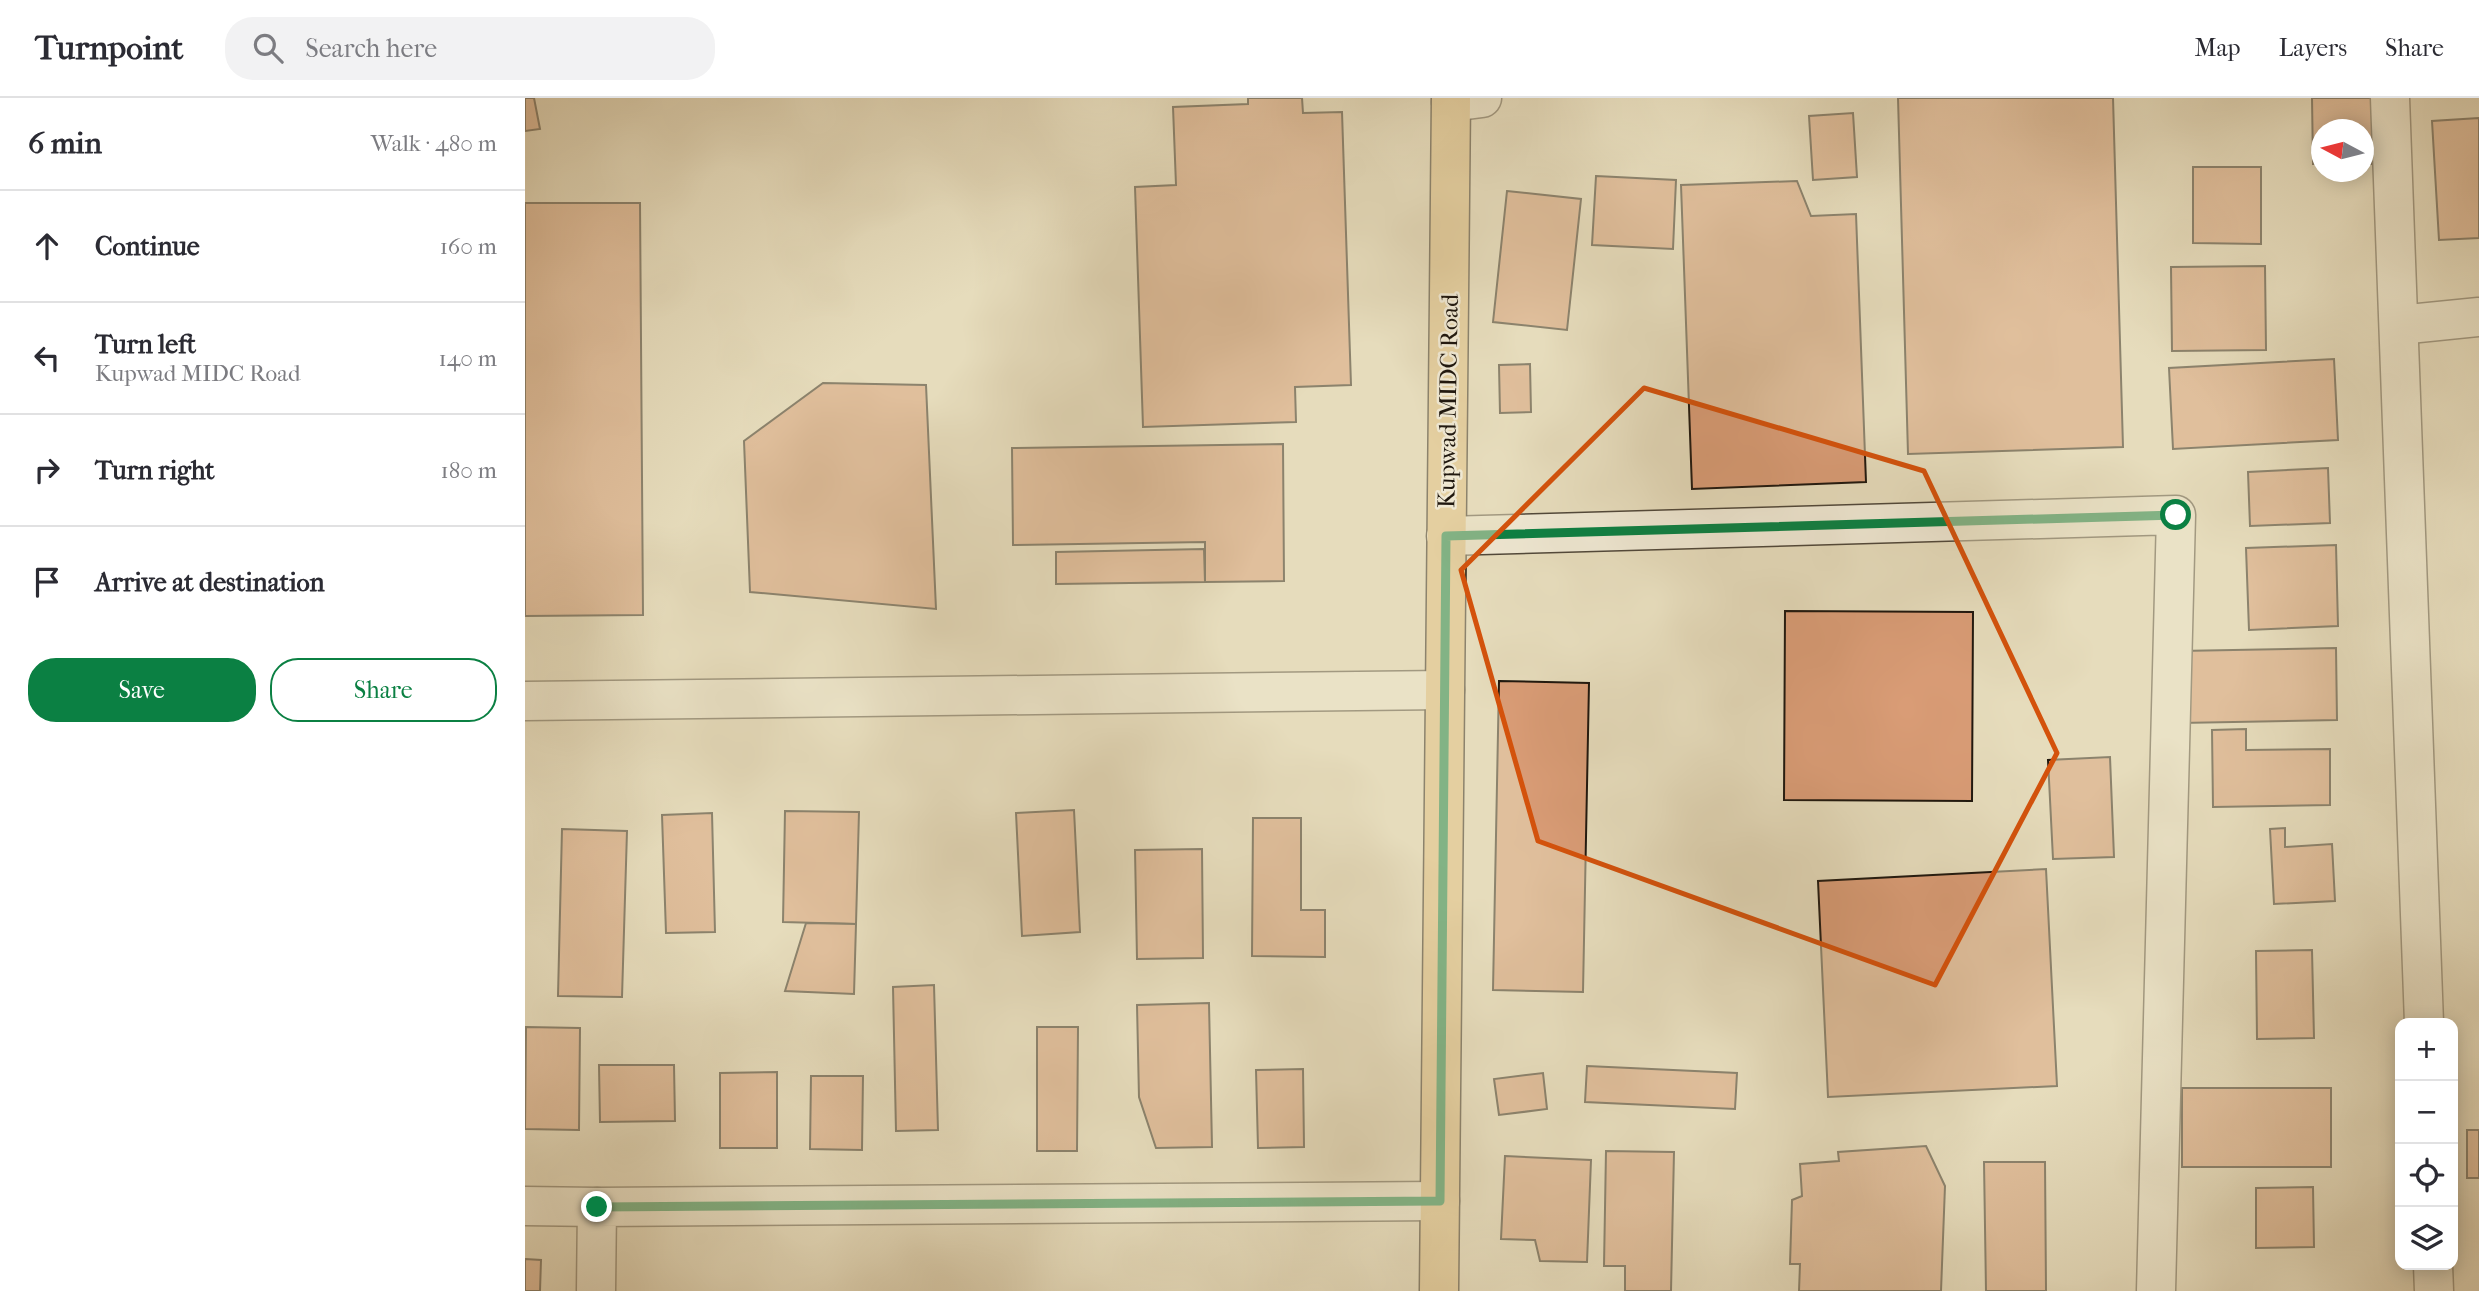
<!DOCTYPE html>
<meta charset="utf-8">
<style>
:root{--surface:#fff;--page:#f2f2f3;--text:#2b2b33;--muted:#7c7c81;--line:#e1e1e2;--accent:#0b8043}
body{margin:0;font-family:"IM FELL French Canon",serif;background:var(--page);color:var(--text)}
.controls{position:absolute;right:21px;bottom:21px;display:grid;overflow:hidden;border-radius:14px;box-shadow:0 4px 18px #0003}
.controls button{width:63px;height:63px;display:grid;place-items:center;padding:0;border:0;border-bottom:2px solid var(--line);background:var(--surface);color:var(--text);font:35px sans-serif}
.compass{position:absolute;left:1786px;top:21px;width:63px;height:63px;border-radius:50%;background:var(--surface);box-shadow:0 4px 18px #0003;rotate:277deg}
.stop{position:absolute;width:21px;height:21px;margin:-16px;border:5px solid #0b8043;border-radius:50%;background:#fff}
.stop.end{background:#0b8043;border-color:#fff;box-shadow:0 2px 7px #0008}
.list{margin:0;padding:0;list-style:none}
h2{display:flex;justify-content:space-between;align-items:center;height:91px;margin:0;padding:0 28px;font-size:30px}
h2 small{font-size:23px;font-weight:400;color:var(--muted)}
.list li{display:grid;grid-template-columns:46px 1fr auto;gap:21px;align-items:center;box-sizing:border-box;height:112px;padding:0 28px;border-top:2px solid var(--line)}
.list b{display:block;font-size:26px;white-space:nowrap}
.list p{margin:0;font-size:23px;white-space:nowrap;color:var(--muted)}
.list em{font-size:23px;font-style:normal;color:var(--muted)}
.actions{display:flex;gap:14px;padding:21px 28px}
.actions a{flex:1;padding:16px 0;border:2px solid var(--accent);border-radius:28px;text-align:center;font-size:24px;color:var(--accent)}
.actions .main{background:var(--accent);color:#fff}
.icon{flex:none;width:38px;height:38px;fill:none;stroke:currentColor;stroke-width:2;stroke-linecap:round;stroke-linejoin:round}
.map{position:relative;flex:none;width:1954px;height:1193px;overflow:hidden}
header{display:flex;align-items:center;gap:42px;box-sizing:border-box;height:98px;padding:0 35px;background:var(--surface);border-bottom:2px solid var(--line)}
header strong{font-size:33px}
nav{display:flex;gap:38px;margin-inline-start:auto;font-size:24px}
.search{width:490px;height:63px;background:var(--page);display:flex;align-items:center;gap:18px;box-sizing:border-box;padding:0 24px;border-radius:28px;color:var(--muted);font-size:26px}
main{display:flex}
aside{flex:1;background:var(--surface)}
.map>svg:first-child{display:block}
.building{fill:#d99c76;stroke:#1f170e;stroke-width:2}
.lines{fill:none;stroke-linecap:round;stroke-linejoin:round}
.minor-casing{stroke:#51483a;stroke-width:41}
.major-casing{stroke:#1f170e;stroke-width:41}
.minor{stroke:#efe8d3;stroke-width:38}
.major{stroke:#e3be7e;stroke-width:38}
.route{stroke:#0b8043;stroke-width:9}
.marked{fill:none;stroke:#d4520c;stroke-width:5;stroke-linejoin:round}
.labels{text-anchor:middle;stroke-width:5;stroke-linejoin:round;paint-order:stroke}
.street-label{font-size:24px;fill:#1f170e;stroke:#efe8d3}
</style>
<header>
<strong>Turnpoint</strong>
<div class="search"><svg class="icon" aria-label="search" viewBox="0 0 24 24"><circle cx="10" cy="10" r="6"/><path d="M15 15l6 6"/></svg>Search here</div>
<nav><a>Map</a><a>Layers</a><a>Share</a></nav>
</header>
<main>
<aside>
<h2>6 min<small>Walk · 480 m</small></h2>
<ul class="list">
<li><svg class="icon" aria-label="ahead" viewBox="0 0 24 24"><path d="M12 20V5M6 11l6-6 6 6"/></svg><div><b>Continue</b></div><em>160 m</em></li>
<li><svg class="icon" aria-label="left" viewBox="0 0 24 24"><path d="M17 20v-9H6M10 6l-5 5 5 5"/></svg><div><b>Turn left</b><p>Kupwad MIDC Road</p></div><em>140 m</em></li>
<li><svg class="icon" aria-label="right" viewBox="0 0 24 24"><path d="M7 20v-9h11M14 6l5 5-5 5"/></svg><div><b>Turn right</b></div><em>180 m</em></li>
<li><svg class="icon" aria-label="arrive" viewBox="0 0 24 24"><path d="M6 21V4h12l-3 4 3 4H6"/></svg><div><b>Arrive at destination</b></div></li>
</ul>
<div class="actions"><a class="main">Save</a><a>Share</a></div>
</aside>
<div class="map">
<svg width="1954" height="1193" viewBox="0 0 1954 1193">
<rect width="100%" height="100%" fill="#e6dcbc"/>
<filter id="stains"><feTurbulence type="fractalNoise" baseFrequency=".00286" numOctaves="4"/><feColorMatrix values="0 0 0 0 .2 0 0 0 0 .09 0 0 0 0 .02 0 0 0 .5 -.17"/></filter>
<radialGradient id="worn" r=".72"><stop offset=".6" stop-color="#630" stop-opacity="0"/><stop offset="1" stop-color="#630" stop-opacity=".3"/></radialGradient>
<g class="building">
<polygon points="0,0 9,0 15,31 0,33"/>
<polygon points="723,0 777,0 778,15 817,14 826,287 770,289 771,324 618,329 610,89 651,87 648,9 723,6"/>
<polygon points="1373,0 1588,0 1598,349 1383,356"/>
<polygon points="1787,0 1847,0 1847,66 1839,66 1839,32 1797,32 1797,66 1788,66"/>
<polygon points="1328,15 1332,79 1288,82 1284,18"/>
<polygon points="1954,20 1954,140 1914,142 1907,23"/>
<polygon points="1668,69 1736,69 1736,146 1668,145"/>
<polygon points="1071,78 1151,82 1148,151 1067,147"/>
<polygon points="1272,83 1286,118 1331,116 1341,384 1167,391 1156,87"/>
<polygon points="982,93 1056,101 1042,232 968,224"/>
<polygon points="0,105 115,105 118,517 0,518"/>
<polygon points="1740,168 1741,252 1647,253 1646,169"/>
<polygon points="1809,261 1813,342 1648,351 1644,270"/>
<polygon points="1005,266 1006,314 975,315 974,267"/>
<polygon points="298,285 401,287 411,511 225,494 219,343"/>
<polygon points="758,346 759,483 680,484 680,444 488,447 487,350"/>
<polygon points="1803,370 1805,425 1725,428 1723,374"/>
<polygon points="1811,447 1813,528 1724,532 1721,450"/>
<polygon points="679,451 680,484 531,486 531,454"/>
<polygon points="1260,513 1448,514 1447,703 1259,702"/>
<polygon points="1811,550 1812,622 1655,625 1654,553"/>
<polygon points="974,583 1064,585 1058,894 968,892"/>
<polygon points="1721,631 1721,652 1805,651 1805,707 1688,709 1687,632"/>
<polygon points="1585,659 1589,759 1528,761 1523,662"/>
<polygon points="549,712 555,834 497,838 491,715"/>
<polygon points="260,713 334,714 331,826 258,824"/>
<polygon points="187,715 190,834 141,835 137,717"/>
<polygon points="728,720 776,720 776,812 800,812 800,859 727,858"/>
<polygon points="1760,730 1760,749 1807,746 1810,803 1749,806 1745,731"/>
<polygon points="37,731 102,733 97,899 33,898"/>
<polygon points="677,751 678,860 612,861 610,752"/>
<polygon points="1521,771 1532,988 1303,999 1293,783"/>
<polygon points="281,825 331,826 329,896 260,893"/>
<polygon points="1787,852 1789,940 1732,941 1731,853"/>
<polygon points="409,887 413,1032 371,1033 368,889"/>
<polygon points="684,905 687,1049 631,1050 614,999 612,907"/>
<polygon points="1,929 55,930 54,1032 0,1031"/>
<polygon points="512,929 553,929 552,1053 512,1053"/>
<polygon points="74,967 149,967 150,1023 75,1024"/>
<polygon points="1062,968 1212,975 1210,1011 1060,1004"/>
<polygon points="778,971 779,1049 733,1050 731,972"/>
<polygon points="252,974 252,1050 195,1050 195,975"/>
<polygon points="1018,975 1022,1011 974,1017 969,981"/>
<polygon points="286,978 338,978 337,1052 285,1051"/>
<rect x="1657" y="990" width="149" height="79"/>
<rect x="1942" y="1032" width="12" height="48"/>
<polygon points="1401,1048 1420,1088 1416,1193 1274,1193 1275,1166 1265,1166 1267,1102 1277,1098 1275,1066 1314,1063 1313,1054"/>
<polygon points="1081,1053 1149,1054 1146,1193 1100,1193 1100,1168 1079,1168"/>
<polygon points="980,1058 1066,1062 1062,1164 1015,1163 1010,1142 976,1141"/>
<polygon points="1459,1064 1520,1064 1521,1193 1461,1193"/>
<polygon points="1788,1089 1789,1149 1731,1150 1731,1090"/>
<polygon points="0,1161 16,1162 15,1193 0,1193"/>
</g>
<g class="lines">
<defs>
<g id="minor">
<polyline points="1865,0 1899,925"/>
<polyline points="926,4 957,0"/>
<polyline points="1874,227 1954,219"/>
<polyline points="921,438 1651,417 1631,1193"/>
<polyline points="0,603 920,592"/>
<polyline points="0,1108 72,1109"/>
<polyline points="1908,1167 1909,1193"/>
<polyline points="71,1193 72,1109 915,1103"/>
</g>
<polyline id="major" points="914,1193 926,0"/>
</defs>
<use href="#minor" class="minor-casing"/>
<use href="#major" class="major-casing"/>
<use href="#minor" class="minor"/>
<use href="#major" class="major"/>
</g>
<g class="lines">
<polyline class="route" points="72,1109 915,1103 921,438 1651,417"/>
</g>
<path d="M0 0H1954V1193H0ZM 1119,290 L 1399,373 L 1532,655 L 1410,887 L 1013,743 L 936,472 Z" fill="#e6dcbc" fill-opacity=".55" fill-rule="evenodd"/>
<path class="marked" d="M 1119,290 L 1399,373 L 1532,655 L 1410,887 L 1013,743 L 936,472 Z"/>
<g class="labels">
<g class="street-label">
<text transform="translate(923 303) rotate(-89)" y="8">Kupwad MIDC Road</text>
</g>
</g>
<rect width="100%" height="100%" filter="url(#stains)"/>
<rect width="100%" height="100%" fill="url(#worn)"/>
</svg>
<div class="controls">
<button>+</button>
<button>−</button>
<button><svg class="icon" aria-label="locate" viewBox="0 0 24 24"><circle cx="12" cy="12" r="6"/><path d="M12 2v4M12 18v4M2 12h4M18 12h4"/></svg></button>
<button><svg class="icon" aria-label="layers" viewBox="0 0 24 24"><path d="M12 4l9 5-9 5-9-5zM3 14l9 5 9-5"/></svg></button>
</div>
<svg class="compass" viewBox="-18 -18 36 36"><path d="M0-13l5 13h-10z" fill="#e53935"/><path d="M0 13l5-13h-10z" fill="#7c7c81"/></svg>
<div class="stop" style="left:1651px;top:417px"></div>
<div class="stop end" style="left:72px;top:1109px"></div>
</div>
</main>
